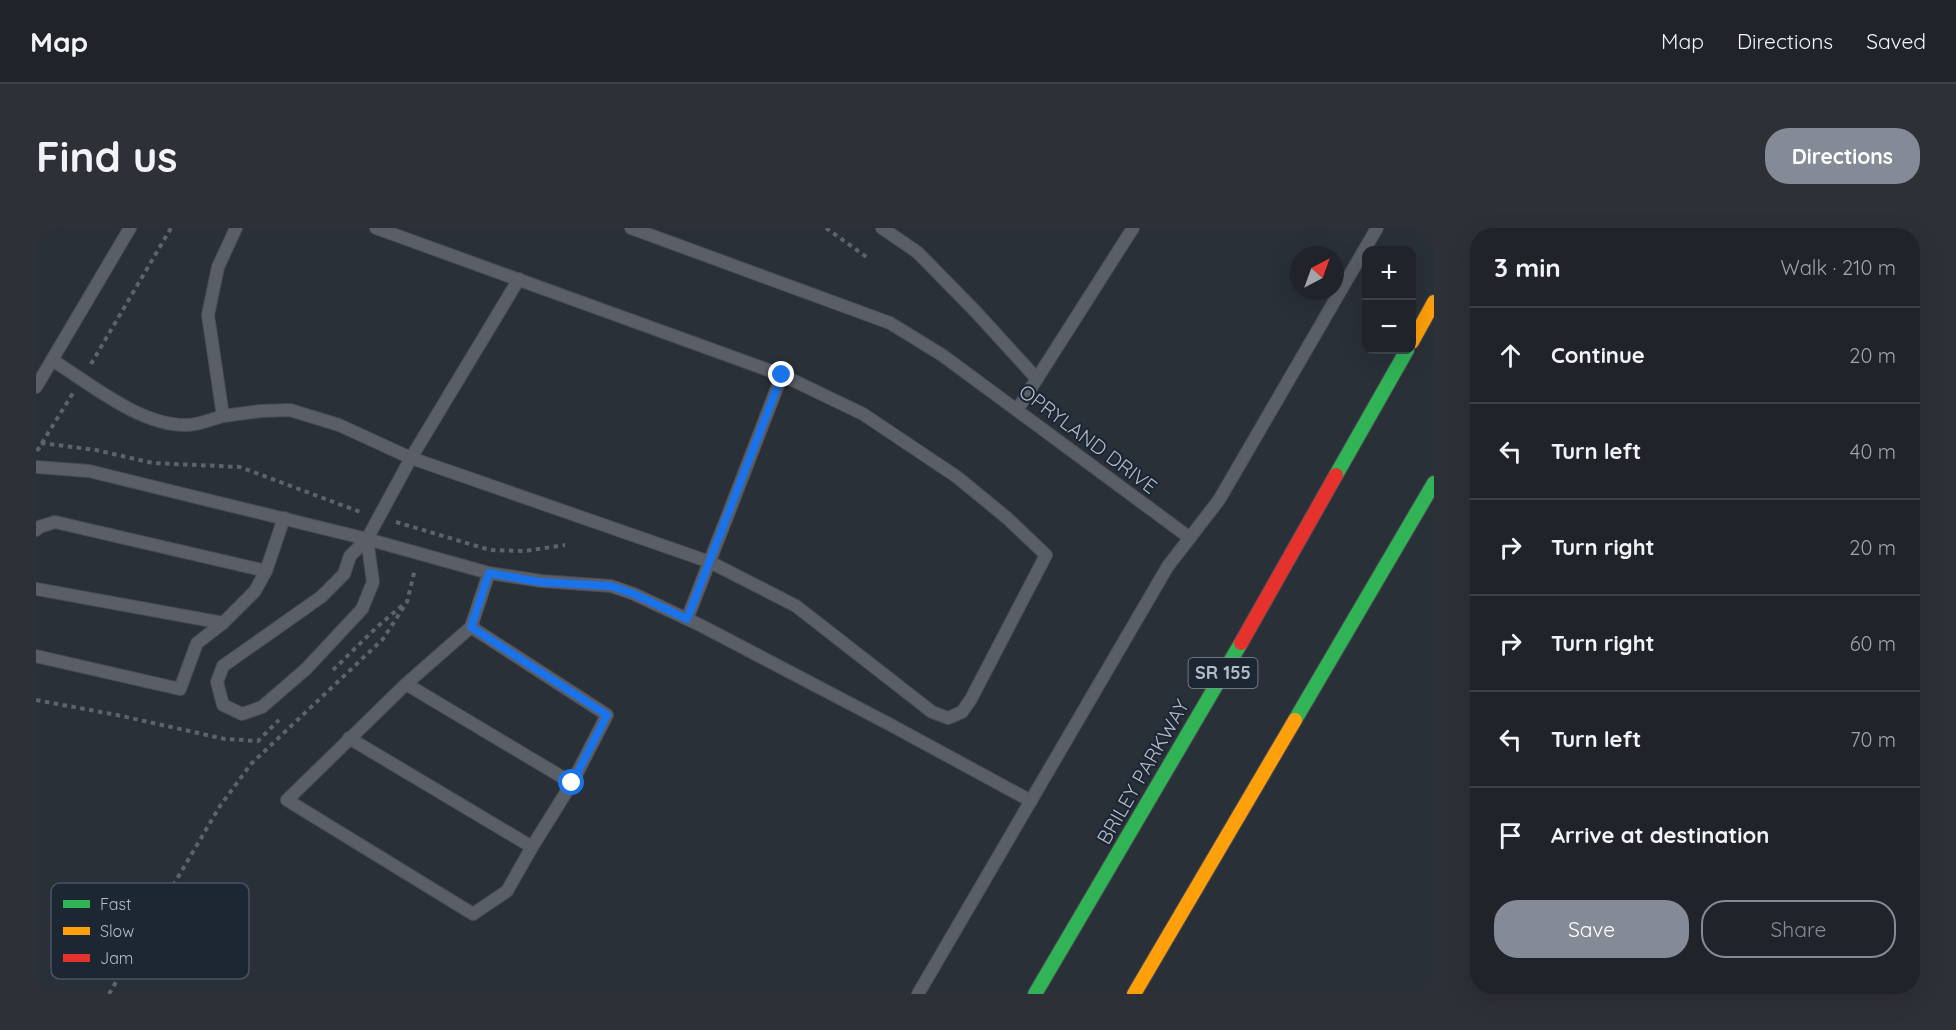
<!DOCTYPE html>
<meta charset="utf-8">
<style>
:root{--surface:#20242a;--page:#2d3036;--text:#f1f3f6;--muted:#a2a4a8;--line:#3d4147;--accent:#848b96}
body{margin:0;font-family:Quicksand,sans-serif;background:var(--page);color:var(--text)}
.controls{position:absolute;right:18px;top:18px;display:grid;overflow:hidden;border-radius:12px;box-shadow:0 6px 24px #0002}
.controls button{width:54px;height:54px;display:grid;place-items:center;padding:0;border:0;border-bottom:2px solid var(--line);background:var(--surface);color:var(--text);font:30px sans-serif}
.compass{position:absolute;left:1254px;top:18px;width:54px;height:54px;border-radius:50%;background:var(--surface);box-shadow:0 6px 24px #0002;rotate:41deg}
.stop{position:absolute;width:18px;height:18px;margin:-14px;border:4px solid #1a73e8;border-radius:50%;background:#fff}
.stop.end{background:#1a73e8;border-color:#fff;box-shadow:0 2px 6px #0008}
.list{margin:0;padding:0;list-style:none}
h2{display:flex;justify-content:space-between;align-items:center;height:78px;margin:0;padding:0 24px;font-size:26px}
h2 small{font-size:20px;font-weight:400;color:var(--muted)}
.list li{display:grid;grid-template-columns:39px 1fr auto;gap:18px;align-items:center;box-sizing:border-box;height:96px;padding:0 24px;border-top:2px solid var(--line)}
.list b{display:block;font-size:22px;white-space:nowrap}
.list em{font-size:20px;font-style:normal;color:var(--muted)}
.actions{display:flex;gap:12px;padding:18px 24px}
.actions a{flex:1;padding:14px 0;border:2px solid var(--accent);border-radius:24px;text-align:center;font-size:21px;color:var(--accent)}
.actions .main{background:var(--accent);color:#fff}
.icon{flex:none;width:33px;height:33px;fill:none;stroke:currentColor;stroke-width:2;stroke-linecap:round;stroke-linejoin:round}
.map{position:relative;flex:none;width:1398px;height:766px;overflow:hidden;border-radius:24px}
header{display:flex;align-items:center;gap:36px;box-sizing:border-box;height:84px;padding:0 30px;background:var(--surface);border-bottom:2px solid var(--line)}
header strong{font-size:28px}
nav{display:flex;gap:33px;margin-inline-start:auto;font-size:21px}
.intro{display:flex;align-items:center;justify-content:space-between;box-sizing:border-box;height:144px;padding:0 36px}
h1{margin:0;font-size:42px}
.button{padding:15px 27px;border-radius:24px;background:var(--accent);color:#fff;font-size:21px;font-weight:700}
main{display:flex;gap:36px;padding:0 36px}
aside{flex:1;background:var(--surface);border-radius:24px;box-shadow:0 6px 24px #0002}
.map>svg:first-child{display:block}
.lines{fill:none;stroke-linecap:round;stroke-linejoin:round}
.lane-casing{stroke:#484c53;stroke-width:14}
.fast-casing{stroke:#474c53;stroke-width:16}
.slow-casing{stroke:#474c53;stroke-width:16}
.jam-casing{stroke:#474c53;stroke-width:16}
.path{stroke:#5d636a;stroke-width:4;stroke-dasharray:4.5 4.5;stroke-linecap:butt}
.lane{stroke:#5a5e66;stroke-width:12}
.fast{stroke:#30b455;stroke-width:14}
.slow{stroke:#ff9f0a;stroke-width:14}
.jam{stroke:#e5322d;stroke-width:14}
.route{stroke:#1a73e8;stroke-width:8}
.labels{text-anchor:middle;stroke-width:4.5;stroke-linejoin:round;paint-order:stroke}
.shield{fill:#1d2633;stroke:#878f9c;stroke-width:1.5}
.shield-label{font-size:18px;font-weight:bold;fill:#b4bcc9}
.street-label{font-size:20px;fill:#b4bcc9;stroke:#1d2633}
.key{fill:#1d2633;stroke:#4a5360;stroke-width:1.5}
.key-label{font-size:16px;fill:#b4bcc9}
</style>
<header>
<strong>Map</strong>
<nav><a>Map</a><a>Directions</a><a>Saved</a></nav>
</header>
<div class="intro"><h1>Find us</h1><a class="button">Directions</a></div>
<main>
<div class="map">
<svg width="1398" height="766" viewBox="0 0 1398 766">
<rect width="100%" height="100%" fill="#2a3038"/>
<g class="lines">
<defs>
<g id="lane">
<polyline points="340,0 746,147"/>
<polyline points="595,0 854,95 906,127 1154,310"/>
<polyline points="846,0 881,24 892,35 940,84 1001,151"/>
<path d="M 16,132 C 55,156 104,198 151,197 C 162,197 176,191 187,188 L 172,87 L 182,39 L 200,0"/>
<polyline points="0,159 94,0"/>
<polyline points="981,182 1097,0"/>
<polyline points="187,188 225,183 254,182 303,197 375,230 483,51"/>
<path d="M 0,239 L 53,243 L 331,311 L 375,230 L 674,334 L 760,378 L 896,484 L 912,490 L 926,484 L 935,471 L 1010,327 L 971,290 L 921,249 L 827,186 L 746,147 C 715,228 683,310 651,391"/>
<polyline points="0,302 3,299 19,294 230,343"/>
<polyline points="331,311 453,345 505,353 575,358 598,366 664,397 853,496 995,573"/>
<polygon points="331,311 337,354 326,381 270,441 226,479 206,486 187,477 181,454 187,438 285,369 308,346 314,328"/>
<polyline points="0,361 187,395"/>
<polyline points="435,399 571,487 536,555 496,619 471,663 437,686 251,572 370,456 435,399 453,345"/>
<polyline points="0,428 144,461 161,415 187,395 219,363 230,343 248,290"/>
<polyline points="370,456 536,555"/>
<polyline points="313,510 496,619"/>
<polyline points="882,766 1132,338 1183,272 1341,0"/>
</g>
<g id="fast">
<polyline points="1300,247 1371,122"/>
<polyline points="1259,492 1398,255"/>
<polyline points="999,766 1205,415"/>
</g>
<g id="slow">
<polyline points="1376,114 1398,74"/>
<polyline points="1098,766 1259,492"/>
</g>
<polyline id="jam" points="1205,415 1300,247"/>
</defs>
<use href="#lane" class="lane-casing"/>
<use href="#fast" class="fast-casing"/>
<use href="#slow" class="slow-casing"/>
<use href="#jam" class="jam-casing"/>
<g class="path">
<polyline points="790,0 832,30"/>
<polyline points="55,136 135,0"/>
<polyline points="5,215 60,222 117,235 204,239 327,285"/>
<polyline points="1,223 37,165"/>
<polyline points="360,294 454,322 489,323 529,317"/>
<polyline points="297,442 342,398 368,376"/>
<polyline points="0,472 81,487 189,511 222,513 243,492"/>
<polyline points="73,766 184,578 215,536 347,411 371,374 379,341"/>
</g>
<use href="#lane" class="lane"/>
<use href="#fast" class="fast"/>
<use href="#slow" class="slow"/>
<use href="#jam" class="jam"/>
</g>
<g class="lines">
<polyline class="route" points="536,555 571,487 435,399 453,345 504,354 575,358 598,366 651,391 746,147"/>
</g>
<g class="labels">
<rect class="shield" x="1152.5" y="430" width="69" height="30" rx="4.5"/>
<g class="shield-label">
<text x="1187" y="451">SR 155</text>
</g>
<g class="street-label">
<text transform="translate(1052 211) rotate(37)" y="7">OPRYLAND DRIVE</text>
<text transform="translate(1107 544) rotate(-60)" y="7">BRILEY PARKWAY</text>
</g>
</g>
<rect x="15" y="655" width="198" height="96" rx="9" class="key"/>
<rect x="27" y="672" width="27" height="8" fill="#30b455"/>
<rect x="27" y="699" width="27" height="8" fill="#ff9f0a"/>
<rect x="27" y="726" width="27" height="8" fill="#e5322d"/>
<g class="key-label">
<text x="64" y="682">Fast</text>
<text x="64" y="709">Slow</text>
<text x="64" y="736">Jam</text>
</g>
</svg>
<div class="controls">
<button>+</button>
<button>−</button>
</div>
<svg class="compass" viewBox="-18 -18 36 36"><path d="M0-13l5 13h-10z" fill="#e53935"/><path d="M0 13l5-13h-10z" fill="#a2a4a8"/></svg>
<div class="stop" style="left:536px;top:555px"></div>
<div class="stop end" style="left:746px;top:147px"></div>
</div>
<aside>
<h2>3 min<small>Walk · 210 m</small></h2>
<ul class="list">
<li><svg class="icon" aria-label="ahead" viewBox="0 0 24 24"><path d="M12 20V5M6 11l6-6 6 6"/></svg><div><b>Continue</b></div><em>20 m</em></li>
<li><svg class="icon" aria-label="left" viewBox="0 0 24 24"><path d="M17 20v-9H6M10 6l-5 5 5 5"/></svg><div><b>Turn left</b></div><em>40 m</em></li>
<li><svg class="icon" aria-label="right" viewBox="0 0 24 24"><path d="M7 20v-9h11M14 6l5 5-5 5"/></svg><div><b>Turn right</b></div><em>20 m</em></li>
<li><svg class="icon" aria-label="right" viewBox="0 0 24 24"><path d="M7 20v-9h11M14 6l5 5-5 5"/></svg><div><b>Turn right</b></div><em>60 m</em></li>
<li><svg class="icon" aria-label="left" viewBox="0 0 24 24"><path d="M17 20v-9H6M10 6l-5 5 5 5"/></svg><div><b>Turn left</b></div><em>70 m</em></li>
<li><svg class="icon" aria-label="arrive" viewBox="0 0 24 24"><path d="M6 21V4h12l-3 4 3 4H6"/></svg><div><b>Arrive at destination</b></div></li>
</ul>
<div class="actions"><a class="main">Save</a><a>Share</a></div>
</aside>
</main>
